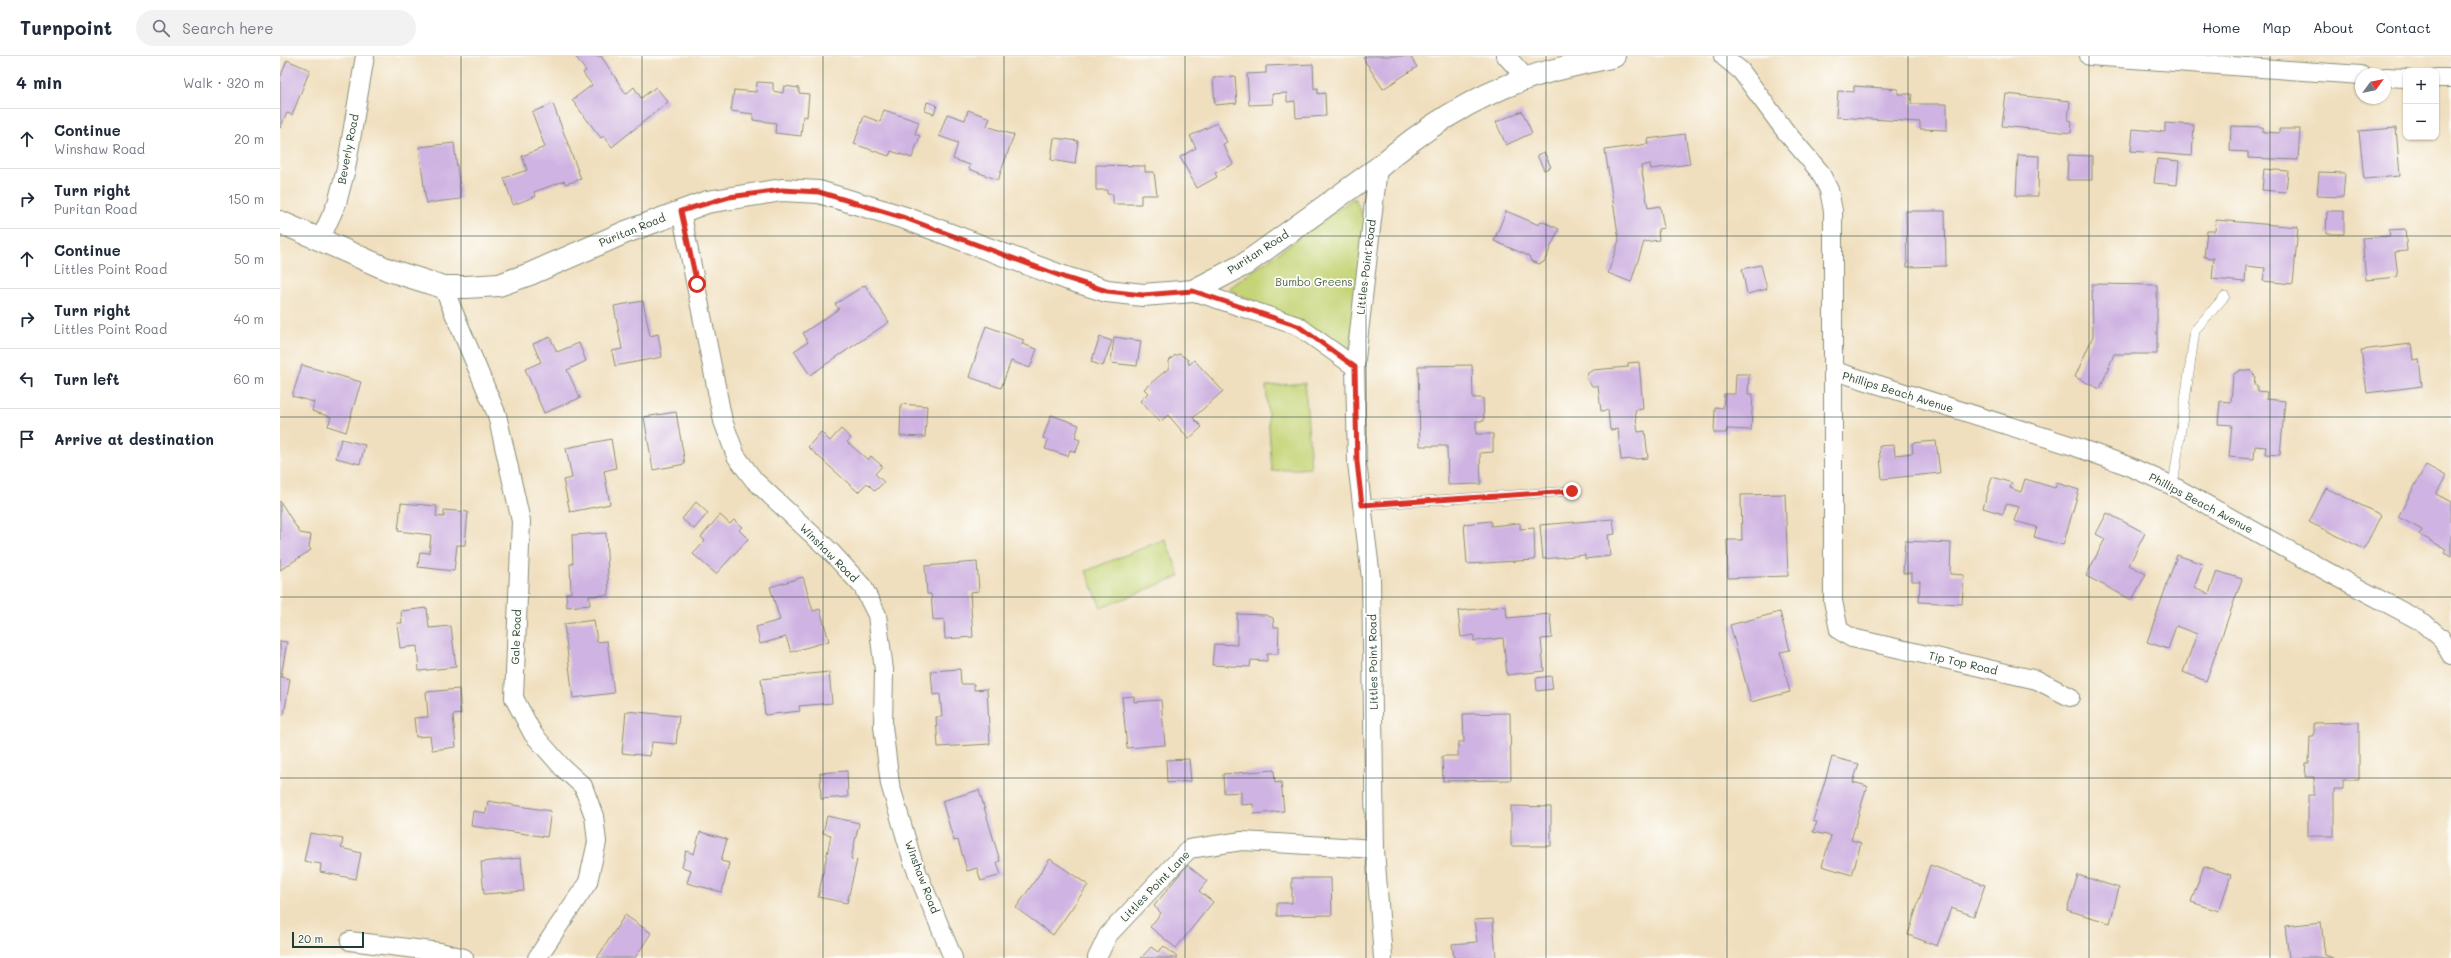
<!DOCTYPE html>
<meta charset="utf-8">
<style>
:root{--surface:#fff;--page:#f2f2f3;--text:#1f2937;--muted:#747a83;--line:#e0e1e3}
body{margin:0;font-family:Mali,sans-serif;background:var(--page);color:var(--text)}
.controls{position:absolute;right:12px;top:12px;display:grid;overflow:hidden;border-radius:8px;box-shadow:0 1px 3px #0004}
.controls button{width:36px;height:36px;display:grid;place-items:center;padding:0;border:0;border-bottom:1px solid var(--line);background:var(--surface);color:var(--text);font:20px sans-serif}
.compass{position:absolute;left:2075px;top:12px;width:36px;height:36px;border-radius:50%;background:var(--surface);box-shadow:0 1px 3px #0004;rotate:57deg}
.scale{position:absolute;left:12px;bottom:10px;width:72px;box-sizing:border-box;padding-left:4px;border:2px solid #1f3d34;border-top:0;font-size:11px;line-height:14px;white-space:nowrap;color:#1f3d34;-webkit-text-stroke:3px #fdfcf7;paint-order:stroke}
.stop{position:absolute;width:12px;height:12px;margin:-9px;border:3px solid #d93025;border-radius:50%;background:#fff}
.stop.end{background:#d93025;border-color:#fff;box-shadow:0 1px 4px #0008}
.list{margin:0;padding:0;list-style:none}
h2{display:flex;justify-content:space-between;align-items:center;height:52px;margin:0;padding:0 16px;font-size:17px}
h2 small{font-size:13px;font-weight:400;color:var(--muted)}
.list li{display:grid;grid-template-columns:26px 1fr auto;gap:12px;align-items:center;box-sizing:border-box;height:60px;padding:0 16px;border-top:1px solid var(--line)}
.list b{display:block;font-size:15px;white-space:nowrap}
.list p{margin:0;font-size:13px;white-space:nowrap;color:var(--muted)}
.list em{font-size:13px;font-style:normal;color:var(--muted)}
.icon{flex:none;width:22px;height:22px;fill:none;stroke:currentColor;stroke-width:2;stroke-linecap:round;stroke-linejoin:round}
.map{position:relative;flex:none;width:2171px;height:902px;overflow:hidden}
header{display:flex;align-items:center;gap:24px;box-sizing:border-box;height:56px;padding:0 20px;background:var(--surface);border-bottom:1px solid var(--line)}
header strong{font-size:19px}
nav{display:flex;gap:22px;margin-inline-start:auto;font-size:14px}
.search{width:280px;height:36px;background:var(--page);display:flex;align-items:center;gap:10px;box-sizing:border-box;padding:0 14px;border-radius:22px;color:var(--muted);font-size:15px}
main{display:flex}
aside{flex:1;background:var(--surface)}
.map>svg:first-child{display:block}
.green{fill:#c4d476;stroke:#728855}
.building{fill:#cfb3e2}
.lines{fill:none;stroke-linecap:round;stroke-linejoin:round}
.service-casing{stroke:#888e79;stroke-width:10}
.minor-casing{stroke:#888e79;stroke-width:20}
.tertiary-casing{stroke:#888e79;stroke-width:24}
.service{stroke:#fff;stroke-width:9}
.minor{stroke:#fff;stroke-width:18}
.tertiary{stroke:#fff;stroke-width:22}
.route{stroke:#d93025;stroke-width:5}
.grid{fill:none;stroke:#1f3d34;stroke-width:1;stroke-opacity:0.55}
.labels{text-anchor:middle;stroke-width:3.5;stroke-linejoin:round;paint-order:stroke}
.street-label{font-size:11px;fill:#1f3d34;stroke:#fdfcf7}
.park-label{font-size:11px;fill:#486344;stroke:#fdfcf7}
</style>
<header>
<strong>Turnpoint</strong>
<div class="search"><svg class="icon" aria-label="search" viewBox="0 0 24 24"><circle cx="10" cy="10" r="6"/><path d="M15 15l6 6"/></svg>Search here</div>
<nav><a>Home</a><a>Map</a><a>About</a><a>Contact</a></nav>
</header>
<main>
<aside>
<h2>4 min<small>Walk · 320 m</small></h2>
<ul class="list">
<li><svg class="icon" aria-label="ahead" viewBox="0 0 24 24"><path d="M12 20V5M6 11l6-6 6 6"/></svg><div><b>Continue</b><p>Winshaw Road</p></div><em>20 m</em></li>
<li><svg class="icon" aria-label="right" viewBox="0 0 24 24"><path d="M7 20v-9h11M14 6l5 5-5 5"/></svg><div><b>Turn right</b><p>Puritan Road</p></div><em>150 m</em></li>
<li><svg class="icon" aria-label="ahead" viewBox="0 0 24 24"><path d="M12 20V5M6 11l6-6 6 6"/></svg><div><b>Continue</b><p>Littles Point Road</p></div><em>50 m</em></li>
<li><svg class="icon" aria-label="right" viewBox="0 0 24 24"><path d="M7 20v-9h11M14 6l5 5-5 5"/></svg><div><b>Turn right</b><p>Littles Point Road</p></div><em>40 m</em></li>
<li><svg class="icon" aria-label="left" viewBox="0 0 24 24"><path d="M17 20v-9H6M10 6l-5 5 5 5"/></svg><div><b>Turn left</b></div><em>60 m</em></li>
<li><svg class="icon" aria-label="arrive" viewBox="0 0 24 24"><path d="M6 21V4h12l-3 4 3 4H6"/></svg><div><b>Arrive at destination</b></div></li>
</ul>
</aside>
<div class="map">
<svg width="2171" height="902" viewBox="0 0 2171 902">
<rect width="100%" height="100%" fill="#fdfcf7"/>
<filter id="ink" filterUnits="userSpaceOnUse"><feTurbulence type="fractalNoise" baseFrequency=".025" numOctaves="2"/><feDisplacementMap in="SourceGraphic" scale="8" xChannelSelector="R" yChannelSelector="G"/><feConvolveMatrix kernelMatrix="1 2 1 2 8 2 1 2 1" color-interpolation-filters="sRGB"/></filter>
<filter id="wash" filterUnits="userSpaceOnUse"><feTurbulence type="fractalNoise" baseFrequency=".012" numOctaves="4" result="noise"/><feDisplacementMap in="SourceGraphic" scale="16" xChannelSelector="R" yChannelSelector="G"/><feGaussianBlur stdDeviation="0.9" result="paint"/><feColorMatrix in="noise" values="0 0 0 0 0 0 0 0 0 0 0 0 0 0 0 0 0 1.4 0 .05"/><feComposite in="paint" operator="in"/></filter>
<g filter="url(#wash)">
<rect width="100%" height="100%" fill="#f0dfbe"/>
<g class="green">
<polygon points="1074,142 1087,167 1070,293 948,233"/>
<polygon points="1025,327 1031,412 992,415 986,330"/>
<polygon points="885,483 900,520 821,552 806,515"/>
</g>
<g id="blocks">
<g class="building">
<polygon points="295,0 321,0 346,38 354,31 361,42 376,31 388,46 332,91 324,80 321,82 292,44 312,29 303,17 306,15"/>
<polygon points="1087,0 1130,0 1137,11 1103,33 1083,2"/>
<polygon points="7,4 30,14 12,59 7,57 0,72 0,22"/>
<polygon points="1033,8 1034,33 1038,32 1038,38 1045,37 1046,60 1016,62 1015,45 1007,46 1007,37 992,38 993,48 969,49 967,18 986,17 986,10"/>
<polygon points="955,20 957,47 935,49 933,22"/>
<polygon points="477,26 493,27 493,35 503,37 504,30 519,32 519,37 529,38 527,61 523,60 521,80 495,77 496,67 473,64 473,58 451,55 454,34 476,36"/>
<polygon points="1574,30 1618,33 1618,38 1632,38 1631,48 1667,48 1667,74 1640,73 1640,66 1556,61 1558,35 1574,36"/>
<polygon points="1726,38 1790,45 1788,64 1792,65 1791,77 1722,70"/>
<polygon points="647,46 657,49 654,58 645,55"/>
<polygon points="273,48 301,123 286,128 284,125 254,136 256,140 233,149 224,122 247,114 242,100 265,91 252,56"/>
<polygon points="604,54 639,66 635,78 640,80 632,102 611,95 609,100 574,88 584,60 600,66"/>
<polygon points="688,54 710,62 707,70 734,79 718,124 689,113 690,109 673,103 678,87 659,80 667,58 685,64"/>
<polygon points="1242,55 1252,77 1226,89 1216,66"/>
<polygon points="937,67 947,86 943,88 953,108 935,117 937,121 917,132 900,101 916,92 910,80"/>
<polygon points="1885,67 1914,69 1912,100 1851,95 1853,73 1885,76"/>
<polygon points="1951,70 1983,71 1983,76 1999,77 1999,73 2020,73 2018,104 1968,102 1968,96 1950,95"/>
<polygon points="2116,72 2120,120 2084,123 2079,75"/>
<polygon points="1405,78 1410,108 1371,113 1370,108 1361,110 1368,152 1380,150 1384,172 1378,173 1379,184 1364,186 1351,226 1328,217 1339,184 1325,94 1368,88 1367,83"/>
<polygon points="774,82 798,85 795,108 771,104"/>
<polygon points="174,87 181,143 146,147 139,91"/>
<polygon points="1264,96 1271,111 1264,114 1257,99"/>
<polygon points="1738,99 1759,100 1758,140 1736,140"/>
<polygon points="1788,99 1812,100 1812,124 1787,124"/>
<polygon points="1877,103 1899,105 1897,129 1874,127"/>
<polygon points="816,109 865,110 865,116 874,116 877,139 861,139 861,148 833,148 833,138 827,138 827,134 816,134"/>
<polygon points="1984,113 2008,115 2006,136 1982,134"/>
<polygon points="2039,116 2065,117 2063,141 2037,140"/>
<polygon points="1226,155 1259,169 1261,165 1279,173 1264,206 1259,208 1251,205 1249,200 1214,185"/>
<polygon points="1626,155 1665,155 1666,210 1627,211"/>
<polygon points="2047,155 2064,155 2064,178 2046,178"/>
<polygon points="1936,164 2018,171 2013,228 1983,225 1985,212 1966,210 1965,226 1932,223 1934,202 1924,201 1927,175 1935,175"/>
<polygon points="2125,173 2127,195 2115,196 2118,221 2086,224 2082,182 2110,180 2109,174"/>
<polygon points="1481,209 1487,233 1467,238 1462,213"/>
<polygon points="1812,228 1877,229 1877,298 1834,298 1820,333 1795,321 1813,280"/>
<polygon points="585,229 609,266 530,319 514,295 528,286 523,277 559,253 555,248"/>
<polygon points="363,245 370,280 378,278 382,301 335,310 332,295 342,293 334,250"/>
<polygon points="706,270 744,284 742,288 757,293 750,312 731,305 721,332 689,321"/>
<polygon points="270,281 277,296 299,287 306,305 287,314 300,342 264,357 245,313 261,306 253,288"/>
<polygon points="820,281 832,285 823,310 811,306"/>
<polygon points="834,281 861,285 857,310 831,307"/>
<polygon points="2131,288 2133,304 2139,303 2142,330 2087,337 2081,294"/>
<polygon points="900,298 908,304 909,309 914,304 943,335 913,362 922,371 909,383 888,359 880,366 860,345 868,337 864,333 889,312 889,305 894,300"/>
<polygon points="1359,306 1363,353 1355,354 1358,376 1365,375 1368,402 1341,404 1338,373 1330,374 1328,354 1321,355 1318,330 1312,330 1306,322 1308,317 1313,314 1348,311 1348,307"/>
<polygon points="22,309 81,326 66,376 48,370 51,361 32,355 34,346 12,340"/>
<polygon points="1192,309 1193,342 1203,342 1204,365 1196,365 1196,378 1213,378 1213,396 1200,397 1201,428 1168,429 1167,390 1140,390 1138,310"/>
<polygon points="1960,314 1970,314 1975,320 1974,329 1977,329 1977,335 1987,336 1986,343 2005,345 2000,399 1985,398 1986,391 1975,390 1974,403 1949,401 1952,369 1938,368 1940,345 1951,346 1953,319"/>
<polygon points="1456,318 1469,318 1468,338 1473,338 1471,374 1447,373 1446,377 1434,377 1435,351 1443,352 1444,338 1455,338"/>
<polygon points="621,348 647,350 645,381 620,380"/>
<polygon points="396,356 405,408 373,414 364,361"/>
<polygon points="771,359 799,369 795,382 800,384 796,396 790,394 788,400 765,393 768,384 763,382"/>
<polygon points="561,373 571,382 567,386 588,404 591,400 602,410 595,418 604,426 595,435 587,427 578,436 528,391 541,376 550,385"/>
<polygon points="61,383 85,389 80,408 56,402"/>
<polygon points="331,383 336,412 324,415 330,448 290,456 283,424 292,422 286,392"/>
<polygon points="1656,385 1660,417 1602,423 1599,390 1614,389 1615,399 1633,397 1632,387"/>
<polygon points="2146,409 2166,420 2156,438 2171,446 2171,501 2164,497 2166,493 2140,479 2142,474 2118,461"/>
<polygon points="1712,421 1732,427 1730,432 1741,436 1745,423 1775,432 1777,427 1799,434 1783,489 1754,481 1757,471 1734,465 1739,451 1726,448 1723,458 1703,452"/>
<polygon points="2046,432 2101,459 2084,493 2029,466"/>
<polygon points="1505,438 1508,520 1448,522 1447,484 1462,484 1461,439"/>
<polygon points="0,445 20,477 31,479 29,491 31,494 0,514"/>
<polygon points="416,446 428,457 414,473 402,463"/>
<polygon points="121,447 157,450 156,460 164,461 164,454 188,456 185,489 177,489 174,515 138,511 140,496 149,497 151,479 118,475"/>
<polygon points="1827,457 1865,477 1849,509 1866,518 1852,544 1806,520 1825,483 1816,478"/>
<polygon points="440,459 450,468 454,464 462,471 459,474 468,483 436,518 413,498 425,485 421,481"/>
<polygon points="1333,463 1335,478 1328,479 1330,500 1305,503 1305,499 1263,503 1260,469"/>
<polygon points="1211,465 1211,470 1240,467 1240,473 1254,472 1255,504 1187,508 1184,468"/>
<polygon points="326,477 329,539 309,540 310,549 287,551 286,537 291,537 290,508 293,508 292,479"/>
<polygon points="1625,485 1671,487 1670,518 1684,519 1682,548 1639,546 1640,525 1632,525 1632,517 1623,517"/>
<polygon points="1897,499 1923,508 1914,532 1929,538 1937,515 1962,523 1926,625 1903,616 1917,578 1896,570 1888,593 1867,586"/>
<polygon points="697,506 699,535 690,536 693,581 665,583 664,563 653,564 651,538 647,538 645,510"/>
<polygon points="523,521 533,555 540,553 549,585 511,596 506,581 480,588 476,571 500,564 490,531"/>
<polygon points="1226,550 1227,562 1270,558 1272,582 1261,583 1264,615 1227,619 1223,582 1194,585 1194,579 1181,581 1178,555"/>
<polygon points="147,552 149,572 171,570 176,611 139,615 137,590 120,592 117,567 122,567 121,555"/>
<polygon points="1500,556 1510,594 1500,596 1510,636 1471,646 1450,569"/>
<polygon points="957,558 986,559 993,562 994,571 999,571 998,598 987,598 987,605 971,604 970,611 932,609 934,588 957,589"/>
<polygon points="314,564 317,586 327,585 334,637 293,642 284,568"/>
<polygon points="0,585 7,586 1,621 10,623 4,659 0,658"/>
<polygon points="680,613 681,628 694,628 694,634 707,633 710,688 658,691 656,661 662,661 660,638 653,639 651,615"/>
<polygon points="549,616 552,647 519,650 520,655 485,659 481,623"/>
<polygon points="1271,620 1273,633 1257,635 1256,622"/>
<polygon points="179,633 181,658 173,659 176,691 152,694 150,680 136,681 134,662 148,661 146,636"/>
<polygon points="854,640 854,646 881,644 885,689 847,692 842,641"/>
<polygon points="346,655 399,660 396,688 372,686 370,700 342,697"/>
<polygon points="1230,657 1231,724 1163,725 1162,700 1178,700 1178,686 1184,686 1183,658"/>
<polygon points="2079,666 2079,724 2063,724 2063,733 2054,733 2054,780 2028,780 2028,739 2034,739 2034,721 2025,721 2026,707 2029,707 2030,680 2034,680 2034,667"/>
<polygon points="1552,701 1579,708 1573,726 1587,730 1571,784 1581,787 1572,819 1542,810 1551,780 1533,776 1537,766 1533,765"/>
<polygon points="909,703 911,725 887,727 886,704"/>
<polygon points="994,714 995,727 1001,726 1004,755 974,758 973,748 961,749 961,736 944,737 943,718"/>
<polygon points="567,715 568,741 541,743 540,717"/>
<polygon points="699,734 720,805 717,806 721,819 701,825 697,812 687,815 678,784 674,785 662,745"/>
<polygon points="208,745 271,755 267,781 191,770 193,755 206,757"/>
<polygon points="1231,750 1271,751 1271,790 1231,790"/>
<polygon points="547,760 579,767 571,803 577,804 567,847 538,841 551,779 543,777"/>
<polygon points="420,776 447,783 441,805 449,807 442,836 407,827 411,814 402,811 406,795 414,798"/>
<polygon points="30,777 63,783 61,792 81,797 76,823 40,816 41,808 24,805"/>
<polygon points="241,802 244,835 204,838 201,806"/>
<polygon points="770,803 808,829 773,879 736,852"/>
<polygon points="907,809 927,825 919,835 933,846 896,892 870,871 881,857 874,850"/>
<polygon points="1650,809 1705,829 1694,860 1671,852 1657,890 1628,879"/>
<polygon points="1924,810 1951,819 1939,855 1911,846"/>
<polygon points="1798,819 1839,832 1830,867 1787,854"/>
<polygon points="1012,822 1051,822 1052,859 997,860 997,847 1012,847"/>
<polygon points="345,859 371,877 355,902 317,902"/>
<polygon points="1213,863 1216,902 1174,902 1172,888 1197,886 1194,864"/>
<polygon points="2041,866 2045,899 2053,902 2009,902 2005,870"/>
<polygon points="884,890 898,902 861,902 871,891 878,896"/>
</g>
</g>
</g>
<g filter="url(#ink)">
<use href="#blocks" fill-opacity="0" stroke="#888e79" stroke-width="1"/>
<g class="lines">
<defs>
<g id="service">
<polyline points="1893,430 1915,274 1945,240"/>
<polyline points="1082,449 1292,435"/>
</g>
<g id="minor">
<polyline points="1226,0 1246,22"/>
<polyline points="1443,0 1461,15 1506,76 1540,116 1549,134 1553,155 1553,545 1559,574 1572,582 1757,624 1790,641"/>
<polyline points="1809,0 2081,19"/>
<polyline points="2105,21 2126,22"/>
<polyline points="2156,22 2171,22"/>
<polyline points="1098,112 1075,311 1077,407 1091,522 1095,793 1103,902"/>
<polyline points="401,155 443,365 456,400 474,424 551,496 583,531 597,559 604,614 603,670 610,728 633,806 673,902"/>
<polyline points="40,184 57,147 66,113 85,0"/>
<polyline points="163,231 217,359 241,465 234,642 253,678 282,711 303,730 314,760 317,786 308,826 257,902"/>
<polyline points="913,235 1018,270 1075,311"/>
<polyline points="1555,315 1796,391 1846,409 1893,430 2050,517 2144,567 2161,582 2171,599"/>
<polyline points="70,885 160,896 184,902"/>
<polyline points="817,902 828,879 909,793 962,785 1095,793"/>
</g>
<path id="tertiary" d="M 0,166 L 109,214 L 163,231 L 186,231 L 219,229 L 250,218 L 346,176 L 427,146 L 502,134 L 539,136 L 625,162 L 786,222 L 827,235 L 863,239 L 913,235 L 965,208 L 1098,112 C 1141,74 1192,42 1245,23 C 1272,13 1306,7 1334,0"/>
</defs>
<use href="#service" class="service-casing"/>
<use href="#minor" class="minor-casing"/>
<use href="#tertiary" class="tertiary-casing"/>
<use href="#service" class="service"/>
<use href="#minor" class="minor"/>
<use href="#tertiary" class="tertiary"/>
</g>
</g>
<g class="lines" filter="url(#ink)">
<polyline class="route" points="417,228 401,155 449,141 502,134 539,136 625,162 786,222 827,235 863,239 913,235 1018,270 1075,311 1077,406 1082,449 1292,435"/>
</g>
<path class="grid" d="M 181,0 L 181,902M 362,0 L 362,902M 543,0 L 543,902M 724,0 L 724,902M 905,0 L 905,902M 1086,0 L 1086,902M 1266,0 L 1266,902M 1447,0 L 1447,902M 1628,0 L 1628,902M 1809,0 L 1809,902M 1990,0 L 1990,902M 0,180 L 2171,180M 0,361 L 2171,361M 0,541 L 2171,541M 0,722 L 2171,722"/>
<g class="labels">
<g class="street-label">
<text transform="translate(68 93) rotate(-79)" y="4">Beverly Road</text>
<text transform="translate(352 174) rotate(-22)" y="4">Puritan Road</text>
<text transform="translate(978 196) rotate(-33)" y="4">Puritan Road</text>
<text transform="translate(1086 211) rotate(-83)" y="4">Littles Point Road</text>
<text transform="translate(1618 336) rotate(17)" y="4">Phillips Beach Avenue</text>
<text transform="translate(1921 447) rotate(28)" y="4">Phillips Beach Avenue</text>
<text transform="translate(549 497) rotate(45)" y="4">Winshaw Road</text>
<text transform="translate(236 581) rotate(-88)" y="4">Gale Road</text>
<text transform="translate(1093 606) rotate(-91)" y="4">Littles Point Road</text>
<text transform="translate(1683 607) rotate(13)" y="4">Tip Top Road</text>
<text transform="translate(642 821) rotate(69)" y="4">Winshaw Road</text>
<text transform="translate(875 830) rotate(-46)" y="4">Littles Point Lane</text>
</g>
<g class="park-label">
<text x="1034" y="230">Bumbo Greens</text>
</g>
</g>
</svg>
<div class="controls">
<button>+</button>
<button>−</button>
</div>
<svg class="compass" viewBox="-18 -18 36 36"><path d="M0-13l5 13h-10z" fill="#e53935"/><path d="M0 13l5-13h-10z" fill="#747a83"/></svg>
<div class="scale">20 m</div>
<div class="stop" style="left:417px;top:228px"></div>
<div class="stop end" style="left:1292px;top:435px"></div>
</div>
</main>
